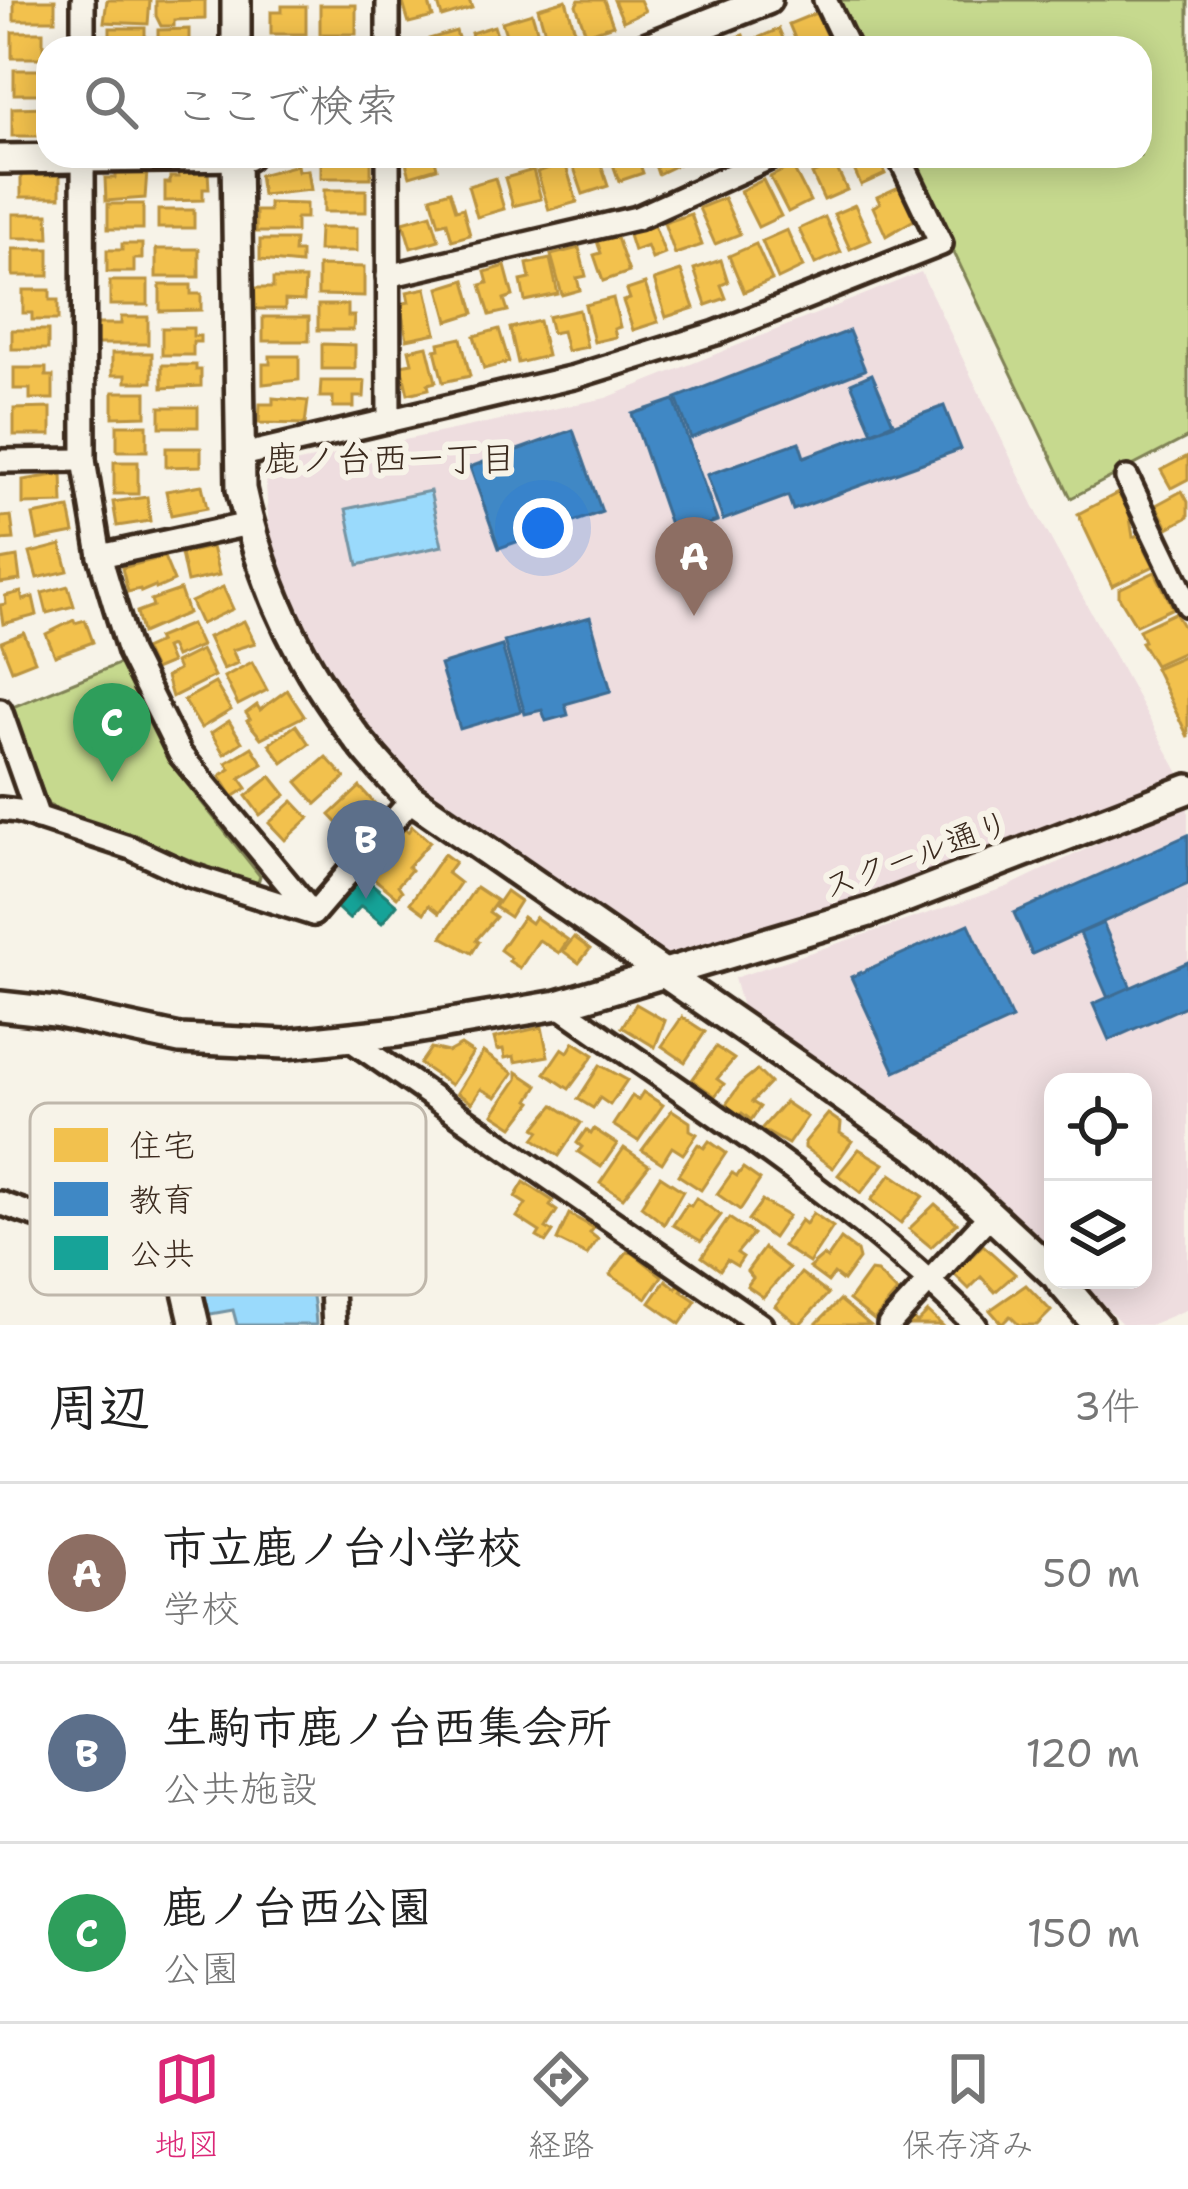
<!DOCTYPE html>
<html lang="ja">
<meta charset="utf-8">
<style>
:root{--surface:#fff;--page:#f2f2f2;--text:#222;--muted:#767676;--line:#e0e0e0;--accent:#db2777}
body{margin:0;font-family:"Shantell Sans","Klee One",sans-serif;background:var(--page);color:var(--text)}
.controls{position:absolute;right:36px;bottom:36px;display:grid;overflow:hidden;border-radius:24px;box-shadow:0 6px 30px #0003}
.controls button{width:108px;height:108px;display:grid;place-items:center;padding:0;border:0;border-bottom:3px solid var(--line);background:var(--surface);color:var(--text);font:60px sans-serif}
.you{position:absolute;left:543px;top:528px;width:42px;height:42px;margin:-30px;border:9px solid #fff;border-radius:50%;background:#1a73e8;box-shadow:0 0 0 18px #1a73e833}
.badge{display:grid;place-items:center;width:78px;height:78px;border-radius:50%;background:var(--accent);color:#fff;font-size:39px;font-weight:700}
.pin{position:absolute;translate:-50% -99px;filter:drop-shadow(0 3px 6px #0008)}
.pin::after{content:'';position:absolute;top:63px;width:42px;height:36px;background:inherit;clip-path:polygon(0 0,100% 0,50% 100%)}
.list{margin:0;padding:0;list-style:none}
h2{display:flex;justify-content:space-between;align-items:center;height:156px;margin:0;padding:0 48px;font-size:51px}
h2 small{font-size:39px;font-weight:400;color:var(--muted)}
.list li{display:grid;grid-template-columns:78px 1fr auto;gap:36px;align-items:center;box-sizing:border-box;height:180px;padding:0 48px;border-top:3px solid var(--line)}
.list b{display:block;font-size:45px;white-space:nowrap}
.list p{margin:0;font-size:39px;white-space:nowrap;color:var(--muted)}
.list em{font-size:39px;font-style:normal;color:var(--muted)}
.icon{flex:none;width:66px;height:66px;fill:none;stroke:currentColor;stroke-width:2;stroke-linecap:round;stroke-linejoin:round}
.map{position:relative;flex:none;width:1188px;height:1325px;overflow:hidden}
.search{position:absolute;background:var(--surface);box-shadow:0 6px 30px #0003;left:36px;right:36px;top:36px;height:132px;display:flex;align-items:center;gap:30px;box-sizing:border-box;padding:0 42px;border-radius:36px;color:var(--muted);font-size:45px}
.sheet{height:696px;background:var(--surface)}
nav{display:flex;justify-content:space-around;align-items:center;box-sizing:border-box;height:168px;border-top:3px solid var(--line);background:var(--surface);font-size:33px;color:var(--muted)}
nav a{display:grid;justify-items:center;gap:6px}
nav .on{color:var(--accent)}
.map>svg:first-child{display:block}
.built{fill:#eedddf}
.green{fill:#c6d98e;stroke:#808256;stroke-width:3}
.water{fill:#9adafc;stroke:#7494a3;stroke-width:3}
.homes{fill:#f2c14e;stroke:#bb9440;stroke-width:3}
.schools{fill:#3f88c5;stroke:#3e6c93;stroke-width:3}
.public{fill:#17a398;stroke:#227f73;stroke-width:3}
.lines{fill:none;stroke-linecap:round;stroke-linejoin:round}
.street-casing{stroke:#3b2a1e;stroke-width:30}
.secondary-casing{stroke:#3b2a1e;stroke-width:36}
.street{stroke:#f7f3e8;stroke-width:21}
.secondary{stroke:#f7f3e8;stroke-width:27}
.labels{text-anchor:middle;stroke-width:12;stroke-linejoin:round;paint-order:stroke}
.street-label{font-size:33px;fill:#3b2a1e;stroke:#f7f3e8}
.neighbourhood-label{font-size:36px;fill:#3b2a1e;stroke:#f7f3e8}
.key{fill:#f7f3e8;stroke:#bfb7ab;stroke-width:3}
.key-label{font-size:33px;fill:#3b2a1e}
</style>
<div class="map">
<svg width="1188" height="1325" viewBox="0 0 1188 1325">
<rect width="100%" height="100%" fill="#f7f3e8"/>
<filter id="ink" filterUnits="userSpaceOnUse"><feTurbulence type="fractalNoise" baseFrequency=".00833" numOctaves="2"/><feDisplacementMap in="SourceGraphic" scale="24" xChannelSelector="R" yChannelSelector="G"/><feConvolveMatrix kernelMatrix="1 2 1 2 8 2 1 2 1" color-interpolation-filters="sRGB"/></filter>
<g filter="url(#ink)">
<g class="built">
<polygon points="921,272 1041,521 1180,775 1063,826 667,961 417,789 371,740 336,693 289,601 269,531 265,469 606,398"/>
<polygon points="1188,800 1188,1309 1150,1325 1123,1325 1080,1280 1143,1280 1143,1082 1053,1082 1053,1252 974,1176 899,1117 744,1015 734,978 1007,887"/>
</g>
<g class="green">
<polygon points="836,0 1188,0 1188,437 1071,498 908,156 1140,156 1140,48 858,48"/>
<polygon points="123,662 168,760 260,876 257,886 48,805 10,708"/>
</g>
<g class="water">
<polygon points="430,491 442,546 358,565 346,509"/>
<path d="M 208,1217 C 230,1220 245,1228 264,1238 C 307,1260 313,1278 316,1325 L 237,1325 L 233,1310 L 205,1315 L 185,1239 L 195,1220 Z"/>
</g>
<g class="homes">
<rect x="14" y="0" width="41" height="20"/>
<polygon points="107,0 150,0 148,24 104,22"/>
<polygon points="205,0 205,19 174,20 174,26 161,26 156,16 156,1"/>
<polygon points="402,0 428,0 433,17 409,23"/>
<polygon points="437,0 469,0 472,8 442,17"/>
<polygon points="566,0 575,31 547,39 538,8"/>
<polygon points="579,0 604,0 613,25 586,34 576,5"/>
<polygon points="614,0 640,0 645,11 623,21"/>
<rect x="320" y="5" width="36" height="29"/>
<polygon points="282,6 306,6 306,34 271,34 271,12 282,12"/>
<polygon points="532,13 542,46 510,48 502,22"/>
<polygon points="816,13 827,37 799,48 789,24"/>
<polygon points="494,26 501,48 469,48 468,44 474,43 471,33"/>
<polygon points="110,28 145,28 145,48 98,48 98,37 110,37"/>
<polygon points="189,29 189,48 158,48 158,30"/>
<polygon points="779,29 787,48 758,48 755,39"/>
<polygon points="456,31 461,48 432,48 429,39"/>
<rect x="12" y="32" width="31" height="26"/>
<polygon points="743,35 747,48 722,48 720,43"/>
<rect x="321" y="44" width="39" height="4"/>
<rect x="14" y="70" width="34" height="24"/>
<polygon points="48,107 48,136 12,136 12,108"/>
<polygon points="404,156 434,156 437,168 410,176"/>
<polygon points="579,156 598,156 608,186 583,194 571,159"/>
<polygon points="610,156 637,156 643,173 619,181"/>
<polygon points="652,156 679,156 681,163 658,174"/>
<polygon points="814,156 831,156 847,190 824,200 812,174 821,170"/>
<polygon points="848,156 877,156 885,174 861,185"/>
<polygon points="321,159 371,160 371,178 321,178"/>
<polygon points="565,163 577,202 549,210 537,172"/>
<polygon points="297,165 298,171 308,170 311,190 262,195 259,175"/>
<polygon points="792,166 810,201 788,212 770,177"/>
<polygon points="533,170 541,199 513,206 505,178"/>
<polygon points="60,171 60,197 21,197 21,172"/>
<polygon points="147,171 145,198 106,201 105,178 115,178 115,172"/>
<polygon points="208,171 209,189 203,189 203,200 165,201 165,183 170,183 170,177 179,177 178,172"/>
<polygon points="495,178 504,209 477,217 468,186"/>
<polygon points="763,180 781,216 758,227 740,191"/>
<polygon points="899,187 914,220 886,236 873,207 880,203 877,197"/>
<rect x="324" y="190" width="42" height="22"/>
<polygon points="450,191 456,210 463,208 470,235 452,240 447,222 439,224 431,197"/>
<polygon points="724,198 740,234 715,244 699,208"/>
<polygon points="269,203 306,204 306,218 296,218 296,232 256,232 256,211 269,211"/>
<rect x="108" y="204" width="35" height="25"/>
<polygon points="855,205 871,240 850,249 834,214"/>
<rect x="158" y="210" width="36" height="18"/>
<polygon points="13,214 48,214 49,238 13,238"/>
<polygon points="431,214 439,240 411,248 403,222"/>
<polygon points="691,214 702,245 675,254 664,223"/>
<polygon points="825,217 841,252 815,264 799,229"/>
<polygon points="652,220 665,254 652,259 647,246 634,251 627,229"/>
<polygon points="319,228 357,228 357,251 318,251"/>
<polygon points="787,230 803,267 778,279 762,241"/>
<polygon points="616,235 629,272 603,281 594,255 601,253 597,241"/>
<polygon points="260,240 295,240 294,252 301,252 301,264 260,260"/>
<polygon points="122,244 142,244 142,259 134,259 134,272 107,272 107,250 122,250"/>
<polygon points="756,244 772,280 744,292 729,256"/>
<polygon points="579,248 586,276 577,278 580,290 562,295 551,255"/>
<rect x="13" y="249" width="36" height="27"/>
<rect x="156" y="249" width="43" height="28"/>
<polygon points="550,259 558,294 525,301 521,281 530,279 527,264"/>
<polygon points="721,260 728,282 721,285 726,298 706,305 694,269"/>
<polygon points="318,266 364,267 364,296 318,295"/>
<polygon points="505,266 513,296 504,299 508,311 490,315 481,285 488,283 485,272"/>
<polygon points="681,271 694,308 666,317 654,280"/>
<polygon points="273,279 305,279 304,301 285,300 285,309 254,309 254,288 273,288"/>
<polygon points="465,280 474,313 448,321 439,288"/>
<rect x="110" y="281" width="38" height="24"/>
<polygon points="645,284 658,322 633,330 623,301 630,299 627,290"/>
<polygon points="160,285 191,285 191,294 201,294 201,310 160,311"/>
<polygon points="426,288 436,333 407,339 400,304 409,302 407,292"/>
<polygon points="23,290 50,290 50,300 58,300 58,320 32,320 32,313 23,313"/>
<polygon points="613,298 620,327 614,329 616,337 594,342 585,305"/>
<polygon points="318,305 348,305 348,316 354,316 353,330 318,330"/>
<polygon points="579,310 587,347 567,351 562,331 552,333 548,317"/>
<polygon points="121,317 148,317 148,344 96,344 96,324 121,324"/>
<rect x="263" y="317" width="46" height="24"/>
<polygon points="539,321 547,356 518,363 510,328"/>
<polygon points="162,328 193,328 193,336 200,336 200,342 193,342 193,355 162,355"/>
<polygon points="499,329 509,362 484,369 474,336"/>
<rect x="12" y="330" width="36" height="19"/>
<polygon points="461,338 470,376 443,382 435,350 440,349 439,343"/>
<polygon points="322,344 355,345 355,369 322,369"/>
<polygon points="427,346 436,382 428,384 429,389 408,394 401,365 412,363 409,350"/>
<polygon points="112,353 152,353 152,382 126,382 126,375 112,375"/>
<polygon points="270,356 299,356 299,380 263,384 263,364 270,364"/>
<polygon points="162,365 196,365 196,370 201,370 201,386 162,388"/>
<polygon points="14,368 46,368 46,376 53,376 53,399 30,399 30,389 14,389"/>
<polygon points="321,381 365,381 364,397 354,397 354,407 333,407 333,397 320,397"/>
<polygon points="113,392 146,392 146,416 113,417"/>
<polygon points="273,398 308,401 305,424 259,423 260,404 273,404"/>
<rect x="160" y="407" width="38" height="20"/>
<polygon points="51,408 51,435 14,435 14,409"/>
<rect x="117" y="425" width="30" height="26"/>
<polygon points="166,448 201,448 201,466 166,467"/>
<polygon points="1188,456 1188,479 1171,488 1161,470"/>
<rect x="114" y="462" width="24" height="32"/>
<polygon points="62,474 63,503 23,504 23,480"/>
<polygon points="202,485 207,508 171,515 166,491"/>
<polygon points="1182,491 1188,502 1188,517 1168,528 1156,505"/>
<polygon points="1118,493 1129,512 1133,537 1138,535 1154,566 1112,586 1078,514"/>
<polygon points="147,497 150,521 117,526 113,502"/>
<polygon points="69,508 74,533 38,540 33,515"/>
<polygon points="11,516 14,539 0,540 0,517"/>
<polygon points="61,545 68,571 37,578 30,553"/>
<polygon points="212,547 219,575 187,582 181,554"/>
<polygon points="17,557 20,580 0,583 0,560"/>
<polygon points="164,557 174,581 156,589 155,586 141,592 140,589 128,592 122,568"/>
<polygon points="1155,572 1173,608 1136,625 1119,597 1119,589"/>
<polygon points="68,586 74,606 47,613 42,593"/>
<polygon points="223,587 233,609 201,624 191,602"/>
<polygon points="180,590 188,613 142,633 137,612 153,606 151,600"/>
<polygon points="21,592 23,600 33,597 37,615 3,624 0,605 6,604 5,596"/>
<polygon points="1175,613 1188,634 1188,650 1155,665 1141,642 1144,641 1139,630"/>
<polygon points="74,620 75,623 85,620 93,642 55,656 46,634"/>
<polygon points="244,621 255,643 232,650 238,663 223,669 208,637"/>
<polygon points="191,624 201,646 175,657 170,646 165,648 171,663 154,670 144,649 159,642 157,638"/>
<polygon points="24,633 35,661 12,670 1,642"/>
<polygon points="201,650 214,676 172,697 166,677 178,670 175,663"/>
<polygon points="1188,654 1188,737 1155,668"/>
<polygon points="252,662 267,690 238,705 224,677"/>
<polygon points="215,683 231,710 201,728 184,700"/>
<polygon points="287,690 304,716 261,738 247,721 250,719 246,713 257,705 260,710"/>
<polygon points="229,721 242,742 224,754 211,733"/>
<polygon points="296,725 309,744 283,763 269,744"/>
<polygon points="252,747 263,764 240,778 247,788 233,797 220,776 230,769 226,763"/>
<polygon points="326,757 345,778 316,804 297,782"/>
<polygon points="271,776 286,795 260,815 246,796"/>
<polygon points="360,787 375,804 345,831 330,815"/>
<polygon points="293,801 309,818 285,840 269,823"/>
<polygon points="402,826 408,832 412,826 430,842 408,867 411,870 398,885 402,891 397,897 362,869"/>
<polygon points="444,854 455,862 447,873 460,883 439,913 429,905 424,913 410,903"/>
<polygon points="476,887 497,901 489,912 496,917 476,940 479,942 472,953 442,937"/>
<polygon points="506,891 520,901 510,917 495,907"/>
<polygon points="523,917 531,923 535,917 568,940 559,953 539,940 520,968 509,961 511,958 500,950"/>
<polygon points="574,937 590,949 579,963 563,951"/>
<polygon points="636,1004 665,1021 655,1047 622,1027"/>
<polygon points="682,1017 705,1032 685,1062 662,1046"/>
<polygon points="542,1027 548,1056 515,1062 514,1056 505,1058 503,1049 497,1050 494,1038"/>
<polygon points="574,1042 594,1055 569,1089 545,1073 562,1048 568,1052"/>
<polygon points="461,1045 473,1053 451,1085 420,1064 431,1048 448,1052"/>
<polygon points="716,1047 734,1059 717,1079 724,1084 715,1096 692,1080"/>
<polygon points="483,1052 513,1073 496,1097 481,1089 472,1103 457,1093"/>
<polygon points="600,1065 627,1080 610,1105 600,1098 593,1108 578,1099"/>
<polygon points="757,1070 770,1083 752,1102 760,1107 751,1120 742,1113 739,1117 727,1109 727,1103 742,1082"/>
<polygon points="517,1072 538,1086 529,1100 532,1102 513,1127 493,1114 517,1079"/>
<polygon points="643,1092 663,1105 638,1141 613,1125 632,1096 638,1100"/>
<polygon points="785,1102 807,1117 788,1144 761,1129"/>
<polygon points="554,1105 581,1123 559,1156 534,1139 540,1131 535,1128"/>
<polygon points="672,1110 690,1122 690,1130 697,1134 683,1154 672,1147 662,1163 642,1150"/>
<polygon points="828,1114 841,1123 840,1133 852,1141 833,1168 805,1148 805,1142"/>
<polygon points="594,1129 617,1144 601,1167 578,1152 582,1147 577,1143 586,1130 591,1134"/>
<polygon points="709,1141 726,1153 701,1190 678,1175 698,1144 704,1148"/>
<polygon points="624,1148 649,1165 623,1198 600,1183"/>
<polygon points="859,1149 884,1164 861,1193 838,1175"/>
<polygon points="743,1168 760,1180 740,1210 717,1194 732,1173 737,1176"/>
<polygon points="891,1174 923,1196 901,1223 871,1200"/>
<polygon points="660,1176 683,1191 664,1224 641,1206"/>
<polygon points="524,1182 553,1201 550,1206 557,1211 546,1228 553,1232 546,1242 537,1237 540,1232 517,1217 526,1204 515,1197"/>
<polygon points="696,1198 721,1215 701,1241 673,1225 687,1204 691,1206"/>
<polygon points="762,1201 788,1216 773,1238 748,1220"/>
<polygon points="935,1204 957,1223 931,1247 909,1229"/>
<polygon points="813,1213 833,1227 809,1263 783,1246 801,1220 806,1224"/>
<polygon points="569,1214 594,1228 590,1233 598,1239 587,1255 557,1240"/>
<polygon points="729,1218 753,1234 737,1253 743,1257 737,1266 727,1260 720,1270 702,1257"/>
<polygon points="841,1239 857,1251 859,1259 843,1281 834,1274 828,1282 809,1268 823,1256 827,1259"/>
<polygon points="983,1245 1015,1274 995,1292 981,1277 969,1289 954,1274"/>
<polygon points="764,1248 789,1268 763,1297 747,1286 753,1278 747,1271"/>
<polygon points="627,1252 633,1253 662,1276 647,1298 610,1275"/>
<polygon points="870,1271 877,1272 897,1292 874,1320 849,1300"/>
<polygon points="801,1273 828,1294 799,1325 775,1306"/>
<polygon points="666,1280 676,1288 679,1284 683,1287 681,1291 696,1301 680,1324 650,1303"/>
<polygon points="1026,1285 1051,1311 1037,1325 1019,1325 1010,1316 1002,1324 990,1310"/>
<polygon points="840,1300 870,1325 815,1325"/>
<polygon points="928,1312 942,1325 907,1325 913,1319 917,1323"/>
</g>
<g class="schools">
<polygon points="849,331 865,370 691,438 676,398"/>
<polygon points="872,374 893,423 872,432 851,383"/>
<polygon points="674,400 717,521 674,536 632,414"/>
<polygon points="944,406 961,449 793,510 788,496 723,520 707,475 799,442 804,457"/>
<polygon points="573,430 602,512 499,548 470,467"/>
<polygon points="590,617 611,691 565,704 568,715 546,721 542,710 525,714 504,641"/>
<polygon points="502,646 521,711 460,729 440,665"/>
<polygon points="1188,835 1188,884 1032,954 1014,913"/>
<polygon points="1103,923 1131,988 1108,998 1080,933"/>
<polygon points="969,924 1012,1019 895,1072 851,977"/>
<polygon points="1188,962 1188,1005 1109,1040 1093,1004"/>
</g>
<polygon class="public" points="359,873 397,905 382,923 361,906 349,919 335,906"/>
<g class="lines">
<defs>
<g id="street">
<polyline points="83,0 83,48"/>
<polyline points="388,0 388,48"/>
<polyline points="825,0 848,48"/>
<polyline points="83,156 84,460 100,556 129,652 180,754 313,914"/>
<polyline points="388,156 389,421"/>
<polyline points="388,276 637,218 774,156"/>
<polyline points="238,456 574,377 716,333 941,244 899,156"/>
<polyline points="0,461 84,460"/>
<polyline points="1127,478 1188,605"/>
<polyline points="100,556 249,524"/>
<polyline points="0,710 38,818"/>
<polyline points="0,809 18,811 131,848 189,875 313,914 412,799"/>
<path d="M 558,1005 C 701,1106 851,1200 975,1325"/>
<polyline points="348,1038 761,1325"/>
<path d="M 0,1203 C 29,1214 66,1226 98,1229 C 135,1232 168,1204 205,1202 C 237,1201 311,1232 325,1262 C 334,1282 332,1303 334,1325"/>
<polyline points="889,1325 991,1214"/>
</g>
<g id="secondary">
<polyline points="236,0 236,48"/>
<polyline points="645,48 767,0"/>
<path d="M 236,156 L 241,489 C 267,608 324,714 412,799 L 924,1153 L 1053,1273"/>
<polyline points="0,159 247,156"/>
<polyline points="0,1006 55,1012 180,1039 286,1044 398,1032 558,1005 869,912 1188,789"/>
<polyline points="168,1210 195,1325"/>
<polyline points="1059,1280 1097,1325"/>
</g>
</defs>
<use href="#street" class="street-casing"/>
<use href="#secondary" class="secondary-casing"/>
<use href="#street" class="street"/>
<use href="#secondary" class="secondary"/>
</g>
</g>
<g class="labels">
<g class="street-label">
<text transform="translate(916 854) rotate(-20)" y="12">スクール通り</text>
</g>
<g class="neighbourhood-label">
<text x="390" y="471">鹿ノ台西一丁目</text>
</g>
</g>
<rect x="30" y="1103" width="396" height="192" rx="18" class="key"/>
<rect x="54" y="1128" width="54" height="34" fill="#f2c14e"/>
<rect x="54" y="1182" width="54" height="34" fill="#3f88c5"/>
<rect x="54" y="1236" width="54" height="34" fill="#17a398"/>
<g class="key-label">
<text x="129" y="1157">住宅</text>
<text x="129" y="1211">教育</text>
<text x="129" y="1265">公共</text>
</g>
</svg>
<div class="controls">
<button><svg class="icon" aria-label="locate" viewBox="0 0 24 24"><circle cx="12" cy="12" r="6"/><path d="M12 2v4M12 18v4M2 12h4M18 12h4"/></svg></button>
<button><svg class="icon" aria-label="layers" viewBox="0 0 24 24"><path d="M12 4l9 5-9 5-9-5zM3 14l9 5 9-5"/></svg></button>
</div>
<div class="you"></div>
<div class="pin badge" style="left:694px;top:616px;background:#8d6e63">A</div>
<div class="pin badge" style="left:366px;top:899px;background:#5c6f8a">B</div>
<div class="pin badge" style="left:112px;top:782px;background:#2e9e5b">C</div>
<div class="search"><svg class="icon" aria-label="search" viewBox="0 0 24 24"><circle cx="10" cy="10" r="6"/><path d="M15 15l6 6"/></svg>ここで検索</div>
</div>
<section class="sheet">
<h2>周辺<small>3件</small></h2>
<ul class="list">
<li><span class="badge" style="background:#8d6e63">A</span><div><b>市立鹿ノ台小学校</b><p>学校</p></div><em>50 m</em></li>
<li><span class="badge" style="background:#5c6f8a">B</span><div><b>生駒市鹿ノ台西集会所</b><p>公共施設</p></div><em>120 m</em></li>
<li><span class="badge" style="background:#2e9e5b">C</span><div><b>鹿ノ台西公園</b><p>公園</p></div><em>150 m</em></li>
</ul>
</section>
<nav>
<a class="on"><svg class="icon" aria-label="map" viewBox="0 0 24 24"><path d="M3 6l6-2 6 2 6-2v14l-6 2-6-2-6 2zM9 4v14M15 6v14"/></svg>地図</a>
<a><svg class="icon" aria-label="directions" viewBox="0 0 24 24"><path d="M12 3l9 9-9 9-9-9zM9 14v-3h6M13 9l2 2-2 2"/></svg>経路</a>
<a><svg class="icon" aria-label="saved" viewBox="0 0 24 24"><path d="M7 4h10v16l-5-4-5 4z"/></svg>保存済み</a>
</nav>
